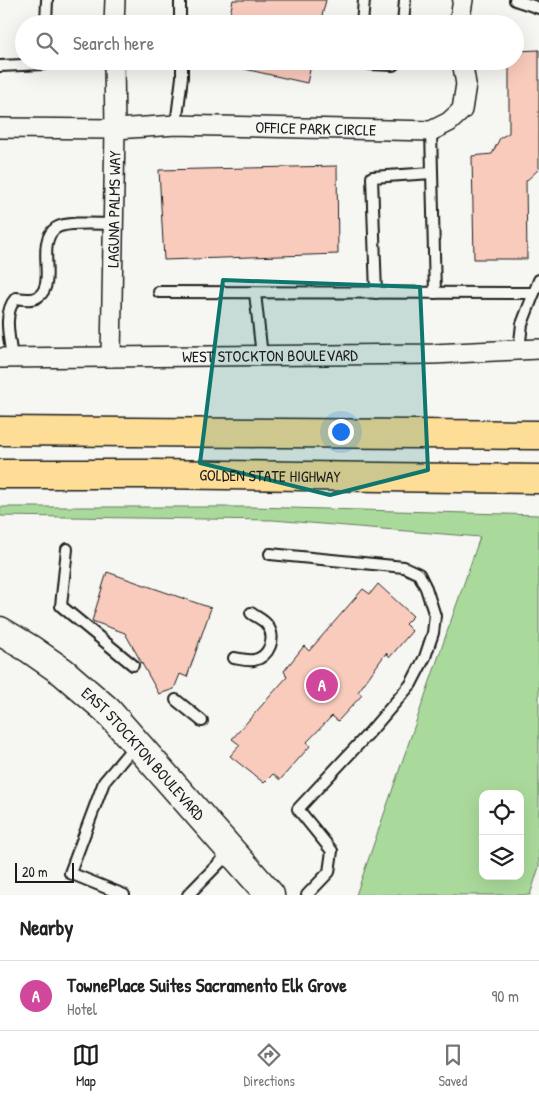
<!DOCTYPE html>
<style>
:root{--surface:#fff;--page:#f6f6f6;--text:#222;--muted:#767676;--line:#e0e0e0;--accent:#1c1c1c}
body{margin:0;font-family:"Patrick Hand",sans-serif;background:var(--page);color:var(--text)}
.controls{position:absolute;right:15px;bottom:15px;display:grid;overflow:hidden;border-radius:10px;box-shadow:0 5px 20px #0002}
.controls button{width:45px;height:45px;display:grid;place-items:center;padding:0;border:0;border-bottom:1px solid var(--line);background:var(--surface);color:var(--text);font:25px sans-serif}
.scale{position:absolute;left:15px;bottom:12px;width:59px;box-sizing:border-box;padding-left:5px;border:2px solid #1c1c1c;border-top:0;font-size:14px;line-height:18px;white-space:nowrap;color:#1c1c1c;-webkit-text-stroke:4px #f6f6f2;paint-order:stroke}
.you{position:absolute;left:340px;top:431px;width:18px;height:18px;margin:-12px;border:4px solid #fff;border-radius:50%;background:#1a73e8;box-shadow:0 0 0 8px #1a73e833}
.badge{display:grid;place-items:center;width:32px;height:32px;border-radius:50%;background:var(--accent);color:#fff;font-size:16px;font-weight:700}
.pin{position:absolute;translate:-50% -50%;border:2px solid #fff;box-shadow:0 1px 5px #0006}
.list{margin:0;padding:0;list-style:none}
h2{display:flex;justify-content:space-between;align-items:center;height:65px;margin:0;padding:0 20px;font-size:21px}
h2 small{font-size:16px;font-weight:400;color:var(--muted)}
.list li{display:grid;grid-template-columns:32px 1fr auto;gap:15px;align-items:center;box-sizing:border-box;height:70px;padding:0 20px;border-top:1px solid var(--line)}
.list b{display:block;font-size:19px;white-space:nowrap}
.list p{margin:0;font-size:16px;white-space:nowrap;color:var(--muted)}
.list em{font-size:16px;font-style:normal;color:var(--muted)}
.icon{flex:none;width:28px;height:28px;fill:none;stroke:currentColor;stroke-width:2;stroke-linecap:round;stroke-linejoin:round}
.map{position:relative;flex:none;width:539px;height:895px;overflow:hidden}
.search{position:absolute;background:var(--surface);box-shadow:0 5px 20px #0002;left:15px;right:15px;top:15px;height:55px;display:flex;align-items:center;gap:12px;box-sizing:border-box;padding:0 18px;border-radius:28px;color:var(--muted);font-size:19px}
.sheet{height:135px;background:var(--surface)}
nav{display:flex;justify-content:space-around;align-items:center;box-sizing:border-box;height:70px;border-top:1px solid var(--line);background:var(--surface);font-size:14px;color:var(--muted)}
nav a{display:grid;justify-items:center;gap:2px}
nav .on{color:var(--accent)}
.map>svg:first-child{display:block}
.green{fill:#aada9b;stroke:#637b5c;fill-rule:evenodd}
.building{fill:#f9cbbd;stroke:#1c1c1c}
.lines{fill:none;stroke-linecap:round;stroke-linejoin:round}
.lane-casing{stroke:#1c1c1c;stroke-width:14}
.street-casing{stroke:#1c1c1c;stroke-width:22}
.secondary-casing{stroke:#1c1c1c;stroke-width:31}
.highway-casing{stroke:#1c1c1c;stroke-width:31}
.lane{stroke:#f6f6f2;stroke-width:10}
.street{stroke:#f6f6f2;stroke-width:19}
.secondary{stroke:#f6f6f2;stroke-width:28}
.highway{stroke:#fedd96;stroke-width:28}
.marked{fill:#0f766e;fill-opacity:0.2;stroke:#0f766e;stroke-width:4;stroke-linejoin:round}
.labels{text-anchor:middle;stroke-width:4;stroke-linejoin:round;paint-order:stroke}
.street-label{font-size:16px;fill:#1c1c1c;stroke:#f6f6f2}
</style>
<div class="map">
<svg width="539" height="895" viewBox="0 0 539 895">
<rect width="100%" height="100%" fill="#f6f6f2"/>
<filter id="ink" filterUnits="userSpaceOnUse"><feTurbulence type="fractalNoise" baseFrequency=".02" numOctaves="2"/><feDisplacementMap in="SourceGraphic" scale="10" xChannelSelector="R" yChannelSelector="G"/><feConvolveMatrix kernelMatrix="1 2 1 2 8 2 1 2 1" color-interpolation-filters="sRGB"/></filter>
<g filter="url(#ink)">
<path class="green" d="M 0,507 L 253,507 L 539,515 L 539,867 L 530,895 L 356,895 L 480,537 L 273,520 L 0,516 ZM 483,794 L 520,794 L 520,876 L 483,876 Z"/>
<g class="building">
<polygon points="233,0 326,0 320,24 228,24"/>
<polygon points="539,50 539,169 526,181 527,259 474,259 472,156 492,154 500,138 509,133 509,61 515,61 515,51"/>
<polygon points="241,61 312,61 307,83 240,68"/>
<polygon points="337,166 338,254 164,260 159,170"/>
<polygon points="107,572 211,608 187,677 180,674 174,689 159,694 125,633 92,621"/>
<polygon points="378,584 413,616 405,624 412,631 390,657 386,653 358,692 362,695 338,721 332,716 307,742 310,746 280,780 273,774 264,783 230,756 240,745 232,739 287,677 284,671 304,646 309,651 363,589 370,594"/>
</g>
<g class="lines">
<defs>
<g id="lane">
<polyline points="180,0 180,24"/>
<polyline points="515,0 539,8"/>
<polyline points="46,24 47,0"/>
<polyline points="362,24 364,0"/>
<polyline points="403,24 405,0"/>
<polyline points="368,61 370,64 393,65 397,61"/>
<polyline points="0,66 44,64 44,61"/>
<polyline points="176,125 182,77 182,61"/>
<polyline points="431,131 435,293"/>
<polyline points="159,292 534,293"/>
<polyline points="255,293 262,356"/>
<polyline points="376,293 372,177 432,173"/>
<polyline points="519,350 522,324 539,280"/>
<path d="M 12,358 C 10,340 2,313 16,298 C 23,299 33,301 39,296 C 57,283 35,242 56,228 C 67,221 99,224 113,224"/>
<polyline points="67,549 61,606 133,665"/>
<polyline points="270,554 404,567 419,574 426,588 435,616 433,633 425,657 411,684 369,733 298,809 332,851 329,872 307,895"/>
<path d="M 234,658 C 240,659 247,661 254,660 C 269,657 277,638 267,625 C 264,620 256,617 251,613"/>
<polyline points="176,700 202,721"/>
<polyline points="124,895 70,873 104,782 136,744"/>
<polyline points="188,895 231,851"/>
</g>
<g id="street">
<polyline points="114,24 115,0"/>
<polyline points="459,24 463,0"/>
<path id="s1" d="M 0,128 L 115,129 L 176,125 L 431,131 L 449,122 L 462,110 L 466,84 L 462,61"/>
<path id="s2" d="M 111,357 L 115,129 L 114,61"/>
<path id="s3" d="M 0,358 L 433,354 L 539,349"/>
</g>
<g id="secondary">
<path id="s4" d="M 0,631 L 30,649 L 63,672 L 107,710 L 270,895"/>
</g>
<g id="highway">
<polyline points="0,431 539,435"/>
<path id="s5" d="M 0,474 L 152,474 L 539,479"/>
</g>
</defs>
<use href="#lane" class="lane-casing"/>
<use href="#street" class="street-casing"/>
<use href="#secondary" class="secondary-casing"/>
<use href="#highway" class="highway-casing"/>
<use href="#lane" class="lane"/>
<use href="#street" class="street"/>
<use href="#secondary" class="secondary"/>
<use href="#highway" class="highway"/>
</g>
</g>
<path class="marked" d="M 223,280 L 420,287 L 428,470 L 330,495 L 200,463 Z"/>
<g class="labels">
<g class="street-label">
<text dy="6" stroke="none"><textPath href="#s1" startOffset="316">OFFICE PARK CIRCLE</textPath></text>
<text dy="6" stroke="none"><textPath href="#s2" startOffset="148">LAGUNA PALMS WAY</textPath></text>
<text dy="6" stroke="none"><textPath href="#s3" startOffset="270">WEST STOCKTON BOULEVARD</textPath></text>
<text dy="6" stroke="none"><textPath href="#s5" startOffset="270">GOLDEN STATE HIGHWAY</textPath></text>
<text dy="6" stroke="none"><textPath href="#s4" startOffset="190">EAST STOCKTON BOULEVARD</textPath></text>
</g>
</g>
</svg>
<div class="controls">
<button><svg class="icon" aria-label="locate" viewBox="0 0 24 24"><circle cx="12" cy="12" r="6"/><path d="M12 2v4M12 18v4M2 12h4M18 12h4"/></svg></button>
<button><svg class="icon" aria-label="layers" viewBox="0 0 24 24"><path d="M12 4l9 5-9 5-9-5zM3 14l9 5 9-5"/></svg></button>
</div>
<div class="scale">20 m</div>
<div class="you"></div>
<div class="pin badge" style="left:322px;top:685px;background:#d1479c">A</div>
<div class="search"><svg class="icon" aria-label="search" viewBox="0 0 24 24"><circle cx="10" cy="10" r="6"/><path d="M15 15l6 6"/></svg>Search here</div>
</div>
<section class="sheet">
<h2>Nearby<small></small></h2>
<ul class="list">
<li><span class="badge" style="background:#d1479c">A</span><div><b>TownePlace Suites Sacramento Elk Grove</b><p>Hotel</p></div><em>90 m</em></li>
</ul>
</section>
<nav>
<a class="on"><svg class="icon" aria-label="map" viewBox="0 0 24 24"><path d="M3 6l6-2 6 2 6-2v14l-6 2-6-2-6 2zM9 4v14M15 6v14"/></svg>Map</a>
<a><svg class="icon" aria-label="directions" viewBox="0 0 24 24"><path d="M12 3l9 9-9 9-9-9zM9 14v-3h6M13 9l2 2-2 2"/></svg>Directions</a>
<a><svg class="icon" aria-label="saved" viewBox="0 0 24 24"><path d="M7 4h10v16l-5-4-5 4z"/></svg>Saved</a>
</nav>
